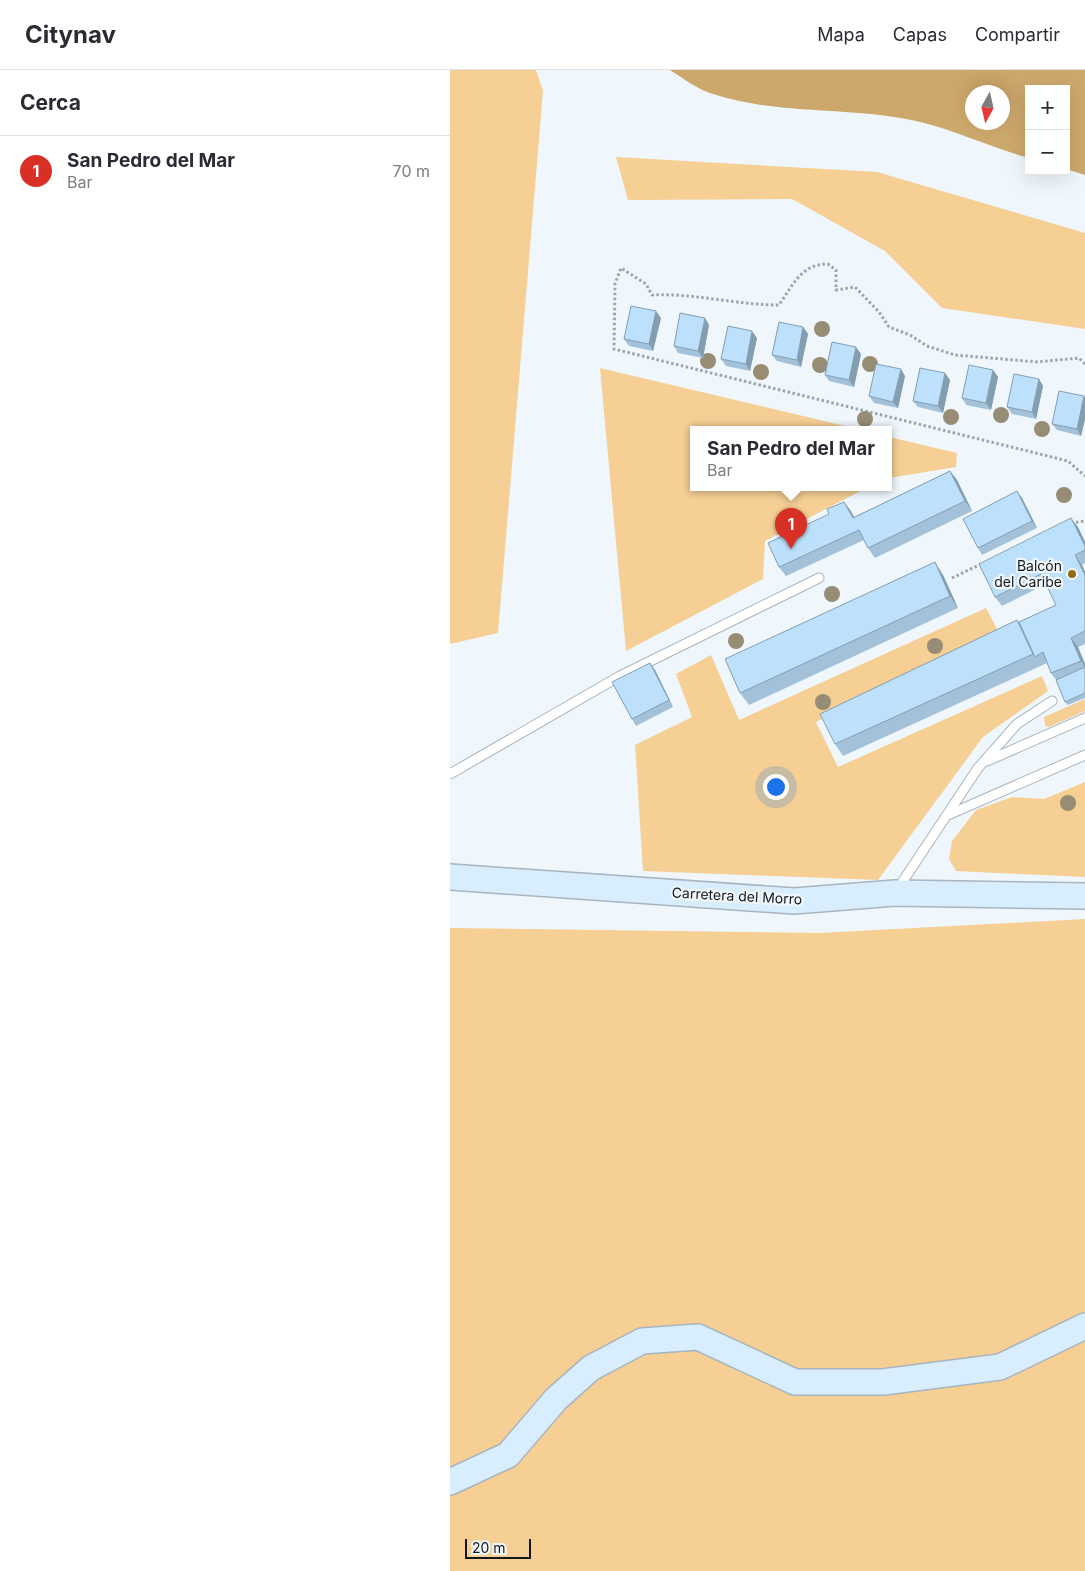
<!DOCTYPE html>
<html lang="es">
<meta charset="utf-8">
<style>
:root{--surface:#fff;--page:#f2f2f3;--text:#2b2b33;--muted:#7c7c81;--line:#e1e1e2;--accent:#d93025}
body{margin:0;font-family:Inter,sans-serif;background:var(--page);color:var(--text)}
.controls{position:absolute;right:15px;top:15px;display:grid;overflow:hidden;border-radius:0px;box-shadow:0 5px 20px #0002}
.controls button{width:45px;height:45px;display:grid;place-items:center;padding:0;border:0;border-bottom:1px solid var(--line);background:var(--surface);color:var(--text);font:25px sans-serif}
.compass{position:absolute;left:515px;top:15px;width:45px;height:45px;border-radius:50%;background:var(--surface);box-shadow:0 5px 20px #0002;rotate:188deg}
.scale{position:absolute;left:15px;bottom:12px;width:66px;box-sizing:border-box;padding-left:5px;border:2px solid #13171b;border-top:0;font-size:14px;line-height:18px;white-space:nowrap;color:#13171b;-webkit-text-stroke:4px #eff7fd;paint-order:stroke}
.you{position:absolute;left:325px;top:716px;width:18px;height:18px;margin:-12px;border:4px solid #fff;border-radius:50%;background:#1a73e8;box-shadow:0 0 0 8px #1a73e833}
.badge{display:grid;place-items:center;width:32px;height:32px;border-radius:50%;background:var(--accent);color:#fff;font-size:16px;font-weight:700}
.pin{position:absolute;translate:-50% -41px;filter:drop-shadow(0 1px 2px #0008)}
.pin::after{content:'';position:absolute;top:26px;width:18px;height:15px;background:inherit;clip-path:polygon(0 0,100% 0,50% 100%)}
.popup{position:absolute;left:240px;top:356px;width:202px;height:65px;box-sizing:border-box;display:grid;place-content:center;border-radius:0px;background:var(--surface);filter:drop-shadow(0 1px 4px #0005);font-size:16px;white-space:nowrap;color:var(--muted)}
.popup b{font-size:19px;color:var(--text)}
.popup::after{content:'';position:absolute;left:50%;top:100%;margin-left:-10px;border:10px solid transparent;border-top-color:var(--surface)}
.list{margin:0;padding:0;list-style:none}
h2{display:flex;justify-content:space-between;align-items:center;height:65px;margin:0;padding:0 20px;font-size:21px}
h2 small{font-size:16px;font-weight:400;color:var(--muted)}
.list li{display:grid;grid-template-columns:32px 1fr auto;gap:15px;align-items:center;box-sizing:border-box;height:70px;padding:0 20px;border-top:1px solid var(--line)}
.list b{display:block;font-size:19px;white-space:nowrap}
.list p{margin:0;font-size:16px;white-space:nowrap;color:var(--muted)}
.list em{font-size:16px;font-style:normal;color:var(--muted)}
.map{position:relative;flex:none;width:635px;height:1501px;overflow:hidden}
header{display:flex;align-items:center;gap:30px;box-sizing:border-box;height:70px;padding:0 25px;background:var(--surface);border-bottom:1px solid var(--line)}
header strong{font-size:24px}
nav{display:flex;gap:28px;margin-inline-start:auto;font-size:18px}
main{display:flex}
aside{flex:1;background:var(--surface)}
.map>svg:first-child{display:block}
.green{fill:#f5cf94}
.water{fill:#cda86c;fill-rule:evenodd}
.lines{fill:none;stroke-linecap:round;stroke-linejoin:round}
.lane-casing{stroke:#a8b4be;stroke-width:11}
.secondary-casing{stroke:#a8b4be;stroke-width:28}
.path{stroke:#9ea5aa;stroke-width:3;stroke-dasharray:2.5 2.5;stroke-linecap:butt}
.lane{stroke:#fff;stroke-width:9}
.secondary{stroke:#d8eefe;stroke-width:25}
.tree{fill:#978d74}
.wall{fill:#a3c2d9}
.shaded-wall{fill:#849eb0}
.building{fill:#bde1fc;stroke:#849eb0}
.poi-dot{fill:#926811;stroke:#eff7fd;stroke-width:2}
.labels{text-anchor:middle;stroke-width:4.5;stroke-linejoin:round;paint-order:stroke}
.poi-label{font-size:14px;fill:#13171b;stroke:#eff7fd;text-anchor:end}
.street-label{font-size:14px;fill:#13171b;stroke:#eff7fd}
</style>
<header>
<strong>Citynav</strong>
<nav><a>Mapa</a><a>Capas</a><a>Compartir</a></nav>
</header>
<main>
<aside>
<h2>Cerca<small></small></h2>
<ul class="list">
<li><span class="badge">1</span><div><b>San Pedro del Mar</b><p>Bar</p></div><em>70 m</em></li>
</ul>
</aside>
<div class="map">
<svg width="635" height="1501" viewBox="0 0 635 1501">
<rect width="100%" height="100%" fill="#eff7fd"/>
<g class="green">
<polygon points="0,0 86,0 93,21 48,563 0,574"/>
<polygon points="166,87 427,102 635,163 635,259 492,238 435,181 342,129 178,130"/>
<polygon points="150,298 412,360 244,360 244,418 416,418 315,471 313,509 176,581"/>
<polygon points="439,367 507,383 506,397 439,408"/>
<polygon points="536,538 548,561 366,652 388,697 592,606 598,621 533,667 428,810 193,801 185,675 242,647 226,604 261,585 289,650"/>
<polygon points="635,629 635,641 599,657 595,656 594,647"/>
<polygon points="635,712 635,807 506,801 499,789 502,771 526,740 562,727 594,729"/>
<polygon points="635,849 635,1501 0,1501 0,858 369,863"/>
</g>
<path class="water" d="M 220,0 L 635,0 L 635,105 L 616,99 L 616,19 L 579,19 L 579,88 C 542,78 507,61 470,52 C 403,36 330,46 263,24 C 247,19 234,9 220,0 ZM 522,22 L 552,22 L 552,52 L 522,52 Z"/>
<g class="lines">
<defs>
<g id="lane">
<polyline points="537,691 635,648"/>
<polyline points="0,704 170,606 369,508"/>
<polyline points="498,745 635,685"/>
<polyline points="447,820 528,698 567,654 602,631"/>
</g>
<g id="secondary">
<polyline points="0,807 344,831 445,823 635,826"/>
<polyline points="0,1412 58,1385 106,1329 141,1298 192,1271 248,1267 345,1312 433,1312 550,1297 635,1256"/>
</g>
</defs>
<use href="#lane" class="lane-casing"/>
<use href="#secondary" class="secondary-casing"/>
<g class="path">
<path d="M 635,294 L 629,288 L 588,292 L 505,285 L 477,276 L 460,265 L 439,257 L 429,242 L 405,217 L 386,220 L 386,200 L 378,194 C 351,194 343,215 329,235 C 287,235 245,223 202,225 L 196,214 L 171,198 L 165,214 L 164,279 L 618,391 L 635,406"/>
<polyline points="621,453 635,451"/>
<polyline points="502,508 531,494"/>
</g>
<use href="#lane" class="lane"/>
<use href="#secondary" class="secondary"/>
</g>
<g class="tree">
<circle cx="372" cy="259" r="8"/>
<circle cx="258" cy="291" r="8"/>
<circle cx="420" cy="294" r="8"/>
<circle cx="370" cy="295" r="8"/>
<circle cx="311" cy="302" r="8"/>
<circle cx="551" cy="345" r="8"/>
<circle cx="501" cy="347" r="8"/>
<circle cx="415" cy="349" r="8"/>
<circle cx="592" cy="359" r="8"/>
<circle cx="614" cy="425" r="8"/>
<circle cx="382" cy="524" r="8"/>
<circle cx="286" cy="571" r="8"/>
<circle cx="485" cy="576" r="8"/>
<circle cx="373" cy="632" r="8"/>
<circle cx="618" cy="733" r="8"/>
</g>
<g class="wall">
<polygon points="211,248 203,281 179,276 174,269"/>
<polygon points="255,248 259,255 253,288 228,283 224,276"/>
<polygon points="353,257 358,264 351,297 327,291 322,285"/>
<polygon points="307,268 300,301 276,296 271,289"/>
<polygon points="411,284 404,317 379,311 375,305"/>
<polygon points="543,300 548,307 541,340 516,335 512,328"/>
<polygon points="455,306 448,338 424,333 419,326"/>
<polygon points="589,309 593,316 586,349 562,344 557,337"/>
<polygon points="500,310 493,343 468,337 463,331"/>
<polygon points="634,326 635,328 635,349 631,366 607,360 602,354"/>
<polygon points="500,401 507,410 522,441 425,488 418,478 414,470 336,506 329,497 379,444 394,432 404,447"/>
<polygon points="572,428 587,458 532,485 528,478"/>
<polygon points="628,457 635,472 635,493 632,495 635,502 635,574 628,577 635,594 635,628 618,635 615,632 606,610 601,603 597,593 393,686 385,674 567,550 569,552 606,535 596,514 552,536 545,527"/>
<polygon points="493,505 508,538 299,635 290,623"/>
<polygon points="200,593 205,600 223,637 186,656 182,649"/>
</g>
<g class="shaded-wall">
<polygon points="206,241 211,248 203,281 199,274"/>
<polygon points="255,248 259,255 253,288 248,281"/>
<polygon points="353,257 358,264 351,297 347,290"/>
<polygon points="302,261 307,268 300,301 296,294"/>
<polygon points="406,277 411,284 404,317 399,310"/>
<polygon points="451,299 455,306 448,338 443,332"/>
<polygon points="543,300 548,307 541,340 536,333"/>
<polygon points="495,303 500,310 493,343 488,336"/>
<polygon points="589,309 593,316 586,349 582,342"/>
<polygon points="634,326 635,328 635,349 631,366 627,359"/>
<polygon points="500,401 507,410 522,441 515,431"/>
<polygon points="567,421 572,428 587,458 582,451"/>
<polygon points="394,432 401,441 409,457 403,448"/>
<polygon points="621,448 628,457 635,472 635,476"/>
<polygon points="625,485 632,495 635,502 635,505"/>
<polygon points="485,492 493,505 508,538 500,526"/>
<polygon points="621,568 628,577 635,594 635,597 631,591"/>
<polygon points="200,593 205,600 223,637 219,630"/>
</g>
<g class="building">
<polygon points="181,236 206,241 199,274 174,269"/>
<polygon points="230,243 255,248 248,281 224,276"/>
<polygon points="329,252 353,257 347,290 322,285"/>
<polygon points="278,256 302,261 296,294 271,289"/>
<polygon points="382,272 406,277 399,310 375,305"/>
<polygon points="426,294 451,299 443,332 419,326"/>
<polygon points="519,295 543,300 536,333 512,328"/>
<polygon points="470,298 495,303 488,336 463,331"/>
<polygon points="564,304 589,309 582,342 557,337"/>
<polygon points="609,321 634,326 627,359 602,354"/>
<polygon points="500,401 515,431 418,478 409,460 329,497 318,473 379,444 377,439 394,432 403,448"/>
<polygon points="567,421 582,451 528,478 513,449"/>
<polygon points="621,448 635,476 635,480 625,485 635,505 635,561 621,568 631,591 601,603 593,582 585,587 569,552 606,535 591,504 545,527 529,494"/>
<polygon points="485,492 500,526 290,623 275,589"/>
<polygon points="567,550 583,584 385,674 370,644"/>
<polygon points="200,593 219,630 182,649 162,612"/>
<polygon points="635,597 635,623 615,632 606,610"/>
</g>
<circle class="poi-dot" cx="622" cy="504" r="5"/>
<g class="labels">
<g class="poi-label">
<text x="612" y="501">Balcón<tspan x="612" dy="16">del Caribe</tspan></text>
</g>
<g class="street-label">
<text transform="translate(287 826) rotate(3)" y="5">Carretera del Morro</text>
</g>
</g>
</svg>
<div class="controls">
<button>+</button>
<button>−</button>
</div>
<svg class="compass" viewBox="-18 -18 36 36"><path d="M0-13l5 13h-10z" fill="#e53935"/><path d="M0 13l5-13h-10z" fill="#7c7c81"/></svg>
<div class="scale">20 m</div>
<div class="you"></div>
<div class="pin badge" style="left:341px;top:479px">1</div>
<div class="popup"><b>San Pedro del Mar</b>Bar</div>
</div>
</main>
